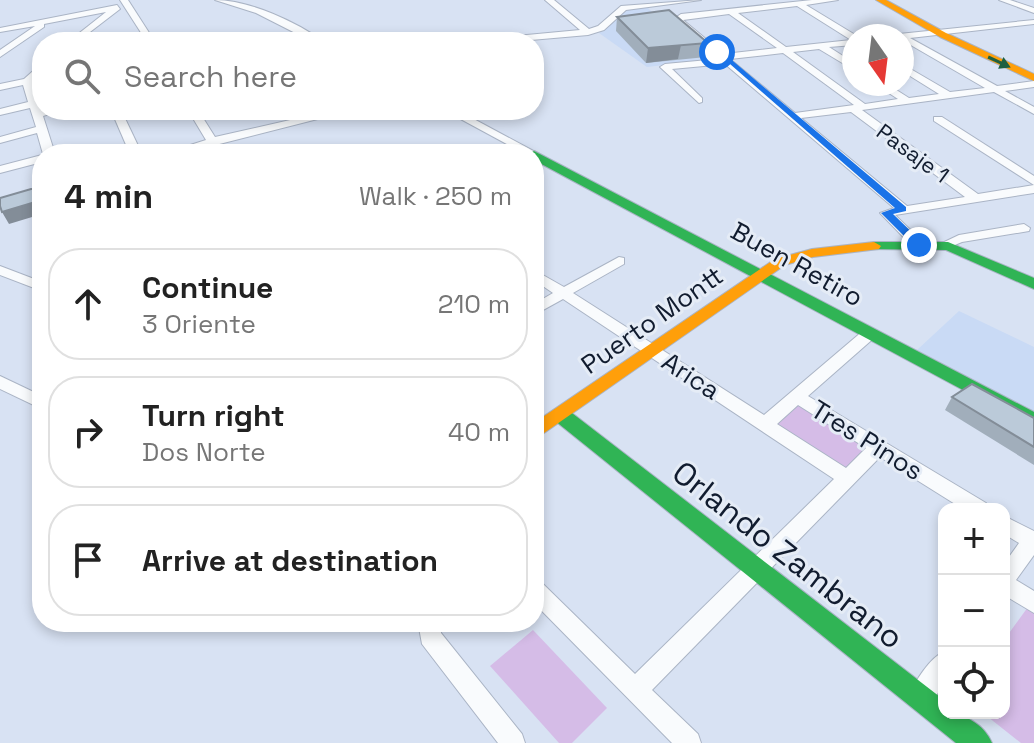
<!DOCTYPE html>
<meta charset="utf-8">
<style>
:root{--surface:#fff;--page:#f2f2f2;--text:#222;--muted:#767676;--line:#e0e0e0}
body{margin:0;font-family:"Space Grotesk",sans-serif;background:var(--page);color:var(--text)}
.controls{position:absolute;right:24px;bottom:24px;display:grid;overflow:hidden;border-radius:16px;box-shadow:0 4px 12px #0003}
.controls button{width:72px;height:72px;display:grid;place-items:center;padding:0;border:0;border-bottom:2px solid var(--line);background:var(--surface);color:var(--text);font:40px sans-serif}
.compass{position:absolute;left:842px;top:24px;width:72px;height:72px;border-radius:50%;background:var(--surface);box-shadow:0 4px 12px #0003;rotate:166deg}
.stop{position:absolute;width:24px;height:24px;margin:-18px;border:6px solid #1a73e8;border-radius:50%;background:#fff}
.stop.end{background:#1a73e8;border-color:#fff;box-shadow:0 2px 8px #0008}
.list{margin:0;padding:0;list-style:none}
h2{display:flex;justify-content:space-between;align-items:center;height:104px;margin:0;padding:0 32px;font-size:34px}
h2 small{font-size:26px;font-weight:400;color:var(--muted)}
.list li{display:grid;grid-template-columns:52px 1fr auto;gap:24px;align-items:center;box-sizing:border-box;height:112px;margin:0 16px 16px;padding:0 16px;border:2px solid var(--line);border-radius:32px}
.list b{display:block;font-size:30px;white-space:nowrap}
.list p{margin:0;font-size:26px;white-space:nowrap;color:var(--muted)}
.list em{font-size:26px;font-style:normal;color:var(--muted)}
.icon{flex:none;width:44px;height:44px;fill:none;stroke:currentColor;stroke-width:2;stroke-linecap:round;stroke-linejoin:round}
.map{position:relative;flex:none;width:1034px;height:743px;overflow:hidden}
.search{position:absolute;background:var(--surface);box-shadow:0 4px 12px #0003;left:32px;top:32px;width:512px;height:88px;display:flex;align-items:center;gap:20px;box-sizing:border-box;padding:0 28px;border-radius:32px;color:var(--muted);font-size:30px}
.panel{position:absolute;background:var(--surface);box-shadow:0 4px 12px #0003;left:32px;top:144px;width:512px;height:488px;border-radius:32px}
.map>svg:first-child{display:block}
.built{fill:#c9daf5}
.green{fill:#d5bce7}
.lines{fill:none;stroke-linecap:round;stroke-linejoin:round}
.street-casing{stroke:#aab4c5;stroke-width:2}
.fast-casing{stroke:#aab4c5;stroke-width:2}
.slow-casing{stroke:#aab4c5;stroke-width:2}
.street{fill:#f9fbfd;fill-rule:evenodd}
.fast{fill:#30b455;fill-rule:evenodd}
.slow{fill:#ff9f0a;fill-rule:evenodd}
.wall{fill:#a1aebb}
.shaded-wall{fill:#838d98}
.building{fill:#bbcad9;stroke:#838d98;stroke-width:2}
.oneway{fill:#1f6040}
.route{fill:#1a73e8}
.labels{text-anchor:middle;stroke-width:6;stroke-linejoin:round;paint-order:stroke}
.far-street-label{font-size:22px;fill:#111c2f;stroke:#e5ecf6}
.street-label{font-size:26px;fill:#111c2f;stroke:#e5ecf6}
.near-street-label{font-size:32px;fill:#111c2f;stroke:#e5ecf6}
</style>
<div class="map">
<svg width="1034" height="743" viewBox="0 0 1034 743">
<rect width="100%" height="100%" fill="#d8e2f3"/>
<g class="built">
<polygon points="646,6 653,13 664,15 712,57 708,60 647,67 599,33 625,9"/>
<polygon points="959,311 1034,347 1034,412 917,350"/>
</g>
<g class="green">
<polygon points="796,404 802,404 869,449 847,470 774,423"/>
<polygon points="1028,607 1034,611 1034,743 1021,743 983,713 1004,713 1004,640"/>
<polygon points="533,630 607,708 572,743 559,743 490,666"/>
</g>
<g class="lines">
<defs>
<g id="street">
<polygon points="120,0 128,0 155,42 147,42"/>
<path d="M 215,0 C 249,0 297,22 324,42 L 313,42 L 256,13 Z"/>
<polygon points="545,0 554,0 589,29 598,26 621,6 701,0 626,10 604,30 588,35 508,42 479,42 483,39 580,30"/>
<path d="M 812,0 L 838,0 L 806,5 L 857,36 L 854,36 L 854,45 L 829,47 L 854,63 L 854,70 L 819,49 L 793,52 L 865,104 L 898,99 L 875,84 L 887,84 L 909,98 L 939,94 L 902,71 L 902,64 L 950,92 L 985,88 L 902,40 L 899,34 L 1034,20 L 1034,24 L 910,38 L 997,86 L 1034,81 L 1034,87 L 1005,91 L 1034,107 L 1034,114 L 994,92 L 862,110 L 978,194 L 1034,185 L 1034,193 L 895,215 L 926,245 L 919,249 L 914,248 L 880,213 L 894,208 L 725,64 L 672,69 L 702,98 L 702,102 L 699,103 L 660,67 L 665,64 L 719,59 L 675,22 L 675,18 L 681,14 ZM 797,6 L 851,40 L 786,47 L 738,13 ZM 729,14 L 777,48 L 724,54 L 683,20 ZM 783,53 L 854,105 L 795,113 L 730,59 ZM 851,112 L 965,197 L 907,206 L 801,118 Z"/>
<polygon points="999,0 1010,0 1034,8 1034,13"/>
<polygon points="117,5 120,9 77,42 68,42 106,12 44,24 44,27 0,57 0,50 35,26 0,32 0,28"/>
<polygon points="42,63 42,71 32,81 41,110 63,110 43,116 55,154 43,154 37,133 0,143 0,137 36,127 30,108 0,115 0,109 28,102 23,85 0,90 0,84 24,79"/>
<polygon points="111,110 121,110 142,154 130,154"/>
<polygon points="188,110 198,110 215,137 334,110 353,110 180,154 162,154 206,140"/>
<polygon points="444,110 457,110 539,154 534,157 534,154 525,154"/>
<polygon points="934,117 942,117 1034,176 1034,185 934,121"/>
<polygon points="42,155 42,162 0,173 0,166"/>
<polygon points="1024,224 1030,228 1029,231 962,242 945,249 938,245 959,235"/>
<path d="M 619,257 L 624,258 L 624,264 L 573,293 L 764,415 L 864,330 L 874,330 L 877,334 L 874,338 L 808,396 L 986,503 L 989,509 L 963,509 L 880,457 L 652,690 L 698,734 L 701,743 L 672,743 L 534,603 L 534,580 L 541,582 L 635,674 L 834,479 L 563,299 L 534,315 L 534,304 L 553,293 L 534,280 L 534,270 L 564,287 ZM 798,405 L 866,448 L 846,468 L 777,424 Z"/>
<polygon points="0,266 42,282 42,291 0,275"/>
<polygon points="0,376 42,396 42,409 0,389"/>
<polygon points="1004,516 1034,531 1034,555 1016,580 1034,591 1034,613 1004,595 1004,564 1019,543 1004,534"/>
<polygon points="418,622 440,622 441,633 522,734 525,743 498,743 422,644"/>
<path d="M 944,652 C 944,674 944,699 920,709 L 912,705 L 908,697 C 915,682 929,658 944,652 Z"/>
</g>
<g id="fast">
<polygon points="534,151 1034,412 1034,428 534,160 534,154 528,154"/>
<polygon points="874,242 948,242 1034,278 1034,289 946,250 869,249 867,246"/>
<path d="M 561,408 L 568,410 L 944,700 L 944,713 C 964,713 984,724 992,743 L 956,743 L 554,420 L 551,415 L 554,410 Z"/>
</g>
<g id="slow">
<polygon points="876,0 886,0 946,33 1034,74 1034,81 940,37"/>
<polygon points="874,242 881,246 879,249 813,257 785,265 534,440 534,423 775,259 812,249"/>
</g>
</defs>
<use href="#street" class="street-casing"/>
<use href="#fast" class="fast-casing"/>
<use href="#slow" class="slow-casing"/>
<use href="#street" class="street"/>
<use href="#fast" class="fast"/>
<use href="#slow" class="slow"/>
</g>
<g class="wall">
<polygon points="617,17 708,43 706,57 646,63 616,31"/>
<polygon points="952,397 1034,418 1034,465 945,410"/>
</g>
<g class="shaded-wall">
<polygon points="681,45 678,59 646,63 648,48"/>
<polygon points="42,200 42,214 9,224 2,212"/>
</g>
<g class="building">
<polygon points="669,10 708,43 648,48 617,17"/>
<polygon points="31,189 37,189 42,200 2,212 0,206 0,198"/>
<polygon points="972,384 1034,418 1034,447 952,397"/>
</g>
<defs><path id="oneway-solid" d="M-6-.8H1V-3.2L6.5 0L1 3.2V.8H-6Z" transform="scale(2)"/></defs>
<use class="oneway" href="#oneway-solid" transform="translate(999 62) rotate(25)"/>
<polygon class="route" points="714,50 720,50 906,207 906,211 893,214 923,243 923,247 915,247 881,213 895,208"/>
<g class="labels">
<g class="far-street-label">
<text transform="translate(913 153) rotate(36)" y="8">Pasaje 1</text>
</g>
<g class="street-label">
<text transform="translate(797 264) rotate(29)" y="9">Buen Retiro</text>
<text transform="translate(652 320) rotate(-35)" y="9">Puerto Montt</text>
<text transform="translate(691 376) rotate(33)" y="9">Arica</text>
<text transform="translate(867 440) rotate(32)" y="9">Tres Pinos</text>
</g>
<g class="near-street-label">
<text transform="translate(788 555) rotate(38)" y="11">Orlando Zambrano</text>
</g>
</g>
</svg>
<div class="controls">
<button>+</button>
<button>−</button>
<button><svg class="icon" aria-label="locate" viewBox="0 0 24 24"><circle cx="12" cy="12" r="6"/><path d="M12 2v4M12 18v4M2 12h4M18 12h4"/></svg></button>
</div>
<svg class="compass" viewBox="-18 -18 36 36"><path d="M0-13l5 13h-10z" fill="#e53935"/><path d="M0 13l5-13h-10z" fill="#767676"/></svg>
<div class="stop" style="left:717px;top:52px"></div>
<div class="stop end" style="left:919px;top:245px"></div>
<div class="search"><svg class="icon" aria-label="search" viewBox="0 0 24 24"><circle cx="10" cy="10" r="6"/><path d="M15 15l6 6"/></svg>Search here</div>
<section class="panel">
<h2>4 min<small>Walk · 250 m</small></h2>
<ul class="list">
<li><svg class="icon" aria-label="ahead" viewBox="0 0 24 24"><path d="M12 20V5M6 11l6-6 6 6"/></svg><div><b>Continue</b><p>3 Oriente</p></div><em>210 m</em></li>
<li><svg class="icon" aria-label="right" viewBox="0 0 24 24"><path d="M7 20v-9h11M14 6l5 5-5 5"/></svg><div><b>Turn right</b><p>Dos Norte</p></div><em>40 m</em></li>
<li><svg class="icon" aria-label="arrive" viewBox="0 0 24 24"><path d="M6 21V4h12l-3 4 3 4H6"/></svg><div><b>Arrive at destination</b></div></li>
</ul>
</section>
</div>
